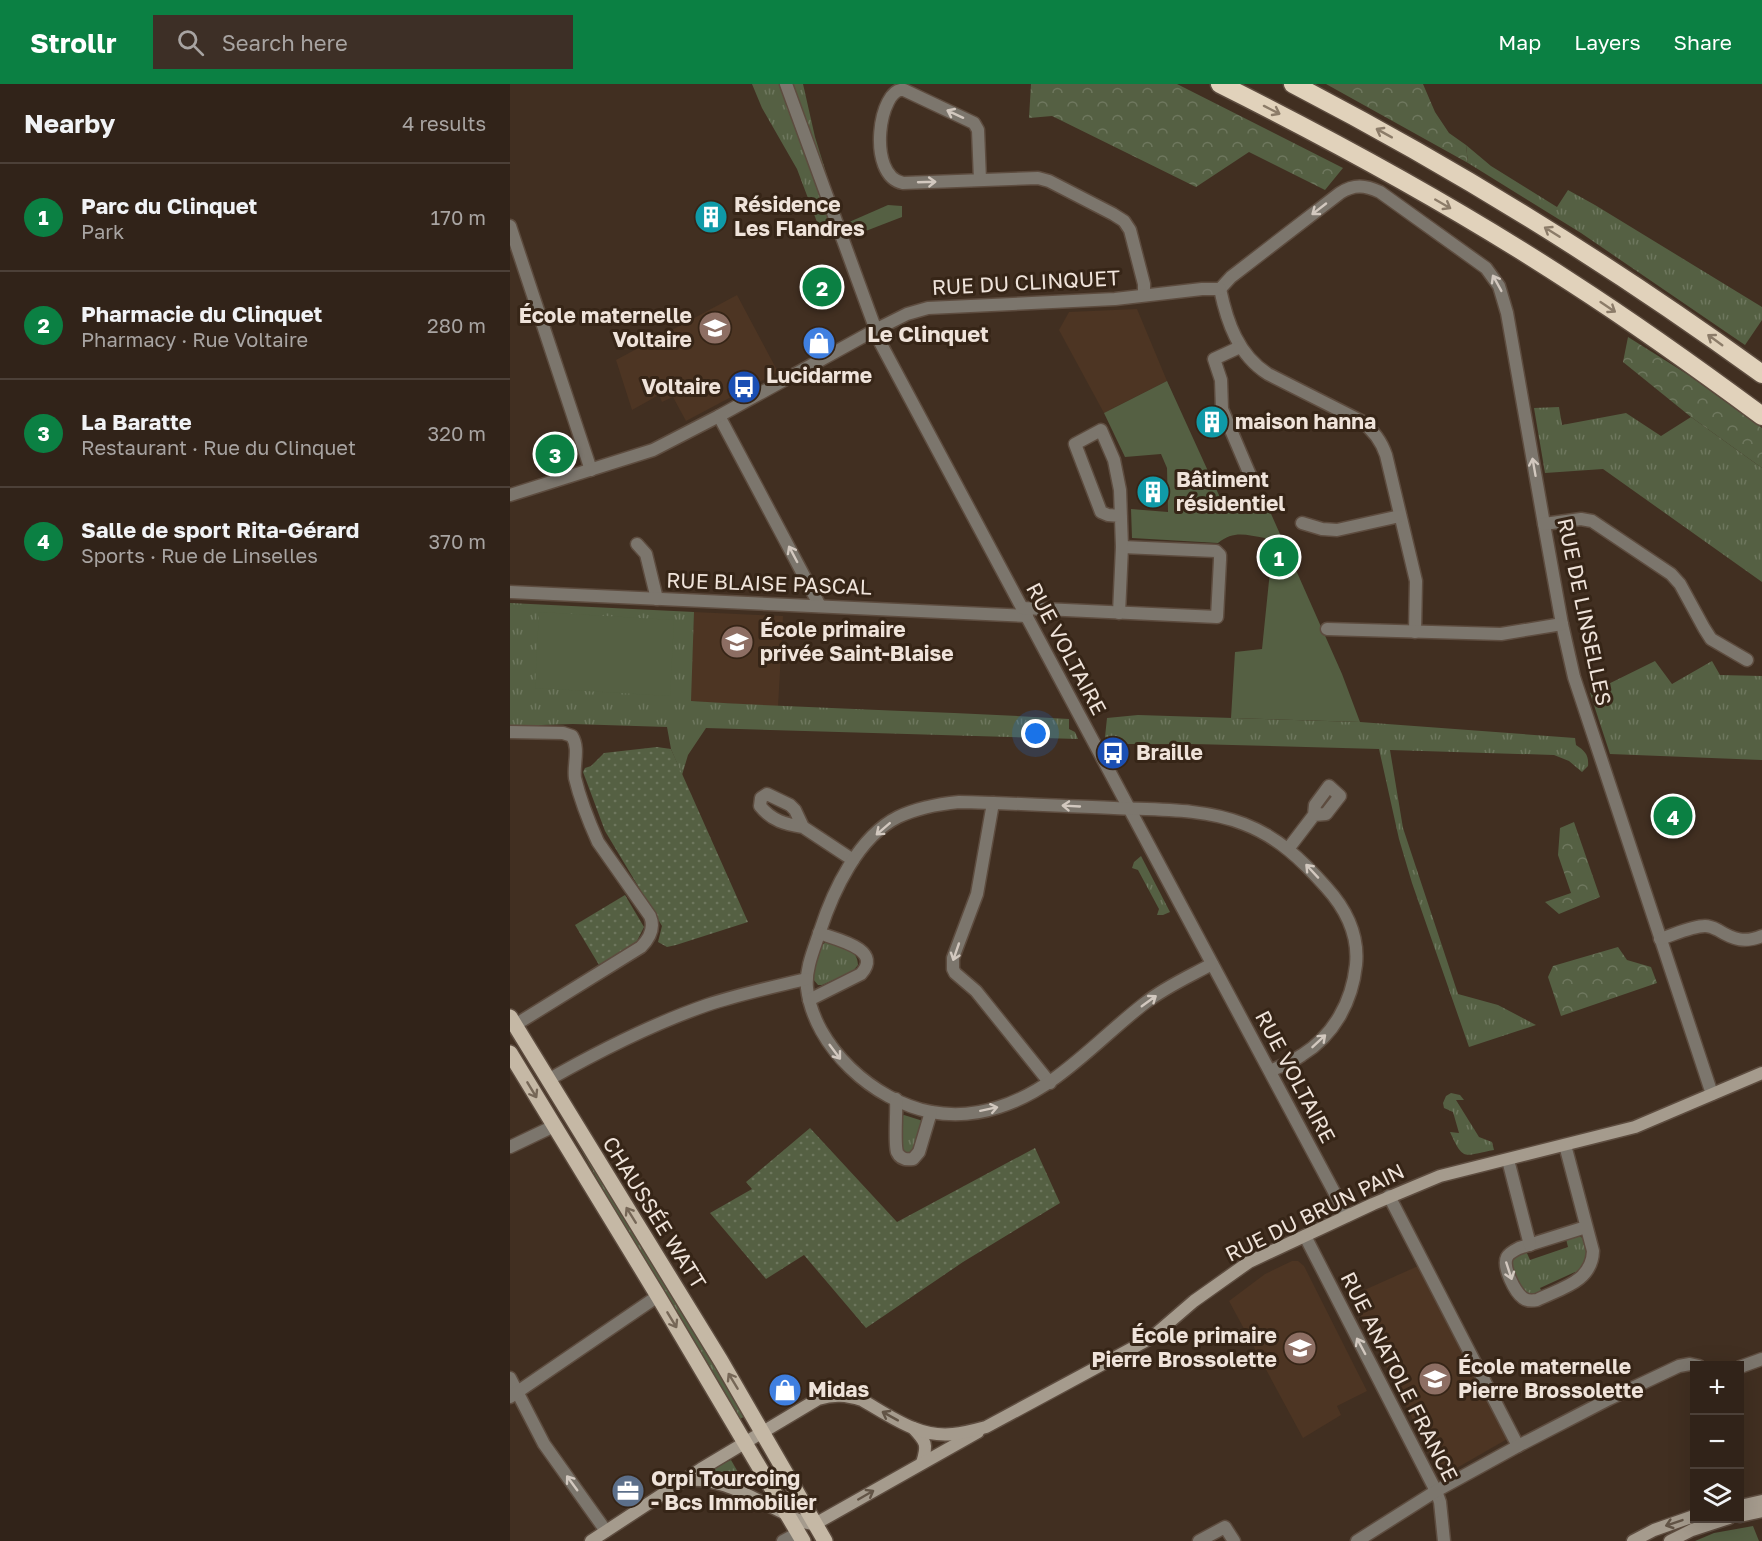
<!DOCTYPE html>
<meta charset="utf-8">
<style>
:root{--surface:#312319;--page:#3d2f26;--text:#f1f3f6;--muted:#a8a4a2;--line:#4c4038;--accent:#0b8043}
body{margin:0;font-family:"Golos Text",sans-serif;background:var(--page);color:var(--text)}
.controls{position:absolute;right:18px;bottom:18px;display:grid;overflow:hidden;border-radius:0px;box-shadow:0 6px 24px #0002}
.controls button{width:54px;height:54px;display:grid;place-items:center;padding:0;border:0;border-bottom:2px solid var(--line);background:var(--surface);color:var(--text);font:30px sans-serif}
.you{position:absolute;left:526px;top:650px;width:21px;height:21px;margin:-15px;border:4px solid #fff;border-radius:50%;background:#1a73e8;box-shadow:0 0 0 9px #1a73e833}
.badge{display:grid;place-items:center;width:39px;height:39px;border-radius:50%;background:var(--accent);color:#fff;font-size:20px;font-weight:700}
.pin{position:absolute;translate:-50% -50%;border:3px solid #fff;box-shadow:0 2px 6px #0006}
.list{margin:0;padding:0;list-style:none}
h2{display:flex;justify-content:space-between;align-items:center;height:78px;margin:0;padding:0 24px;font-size:26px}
h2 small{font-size:20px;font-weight:400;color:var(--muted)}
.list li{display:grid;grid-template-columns:39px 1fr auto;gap:18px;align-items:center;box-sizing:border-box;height:108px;padding:0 24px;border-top:2px solid var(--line)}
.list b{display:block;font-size:22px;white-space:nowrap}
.list p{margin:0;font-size:20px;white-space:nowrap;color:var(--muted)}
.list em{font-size:20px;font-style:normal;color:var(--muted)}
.icon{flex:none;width:33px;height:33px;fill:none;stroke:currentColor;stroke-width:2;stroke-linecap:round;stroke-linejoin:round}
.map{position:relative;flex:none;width:1252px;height:1457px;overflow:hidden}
header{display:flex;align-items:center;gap:36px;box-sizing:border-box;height:84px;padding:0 30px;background:var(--accent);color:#fff}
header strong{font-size:28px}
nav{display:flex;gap:33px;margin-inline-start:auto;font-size:21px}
.search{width:420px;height:54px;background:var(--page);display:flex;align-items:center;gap:15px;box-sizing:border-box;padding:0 21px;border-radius:0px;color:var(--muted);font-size:22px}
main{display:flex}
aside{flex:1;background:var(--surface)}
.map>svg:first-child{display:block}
.built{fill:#4d3523}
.grass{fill:url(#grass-tufts)}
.forest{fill:url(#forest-crowns)}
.park{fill:#556043}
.garden{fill:url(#garden-dots)}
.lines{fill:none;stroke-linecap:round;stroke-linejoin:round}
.minor-casing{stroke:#5d4c3f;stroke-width:15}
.secondary-casing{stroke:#5d4c3f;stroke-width:15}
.primary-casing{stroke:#5d4c3f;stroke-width:18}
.motorway-casing{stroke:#5d4c3f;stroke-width:21}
.minor{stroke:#7c766d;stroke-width:12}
.secondary{stroke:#a59b8d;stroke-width:12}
.primary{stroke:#c5b8a5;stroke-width:15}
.motorway{stroke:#e1d2bb;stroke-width:18}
.oneway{stroke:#8c7c69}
.oneway2{stroke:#d2c8bf}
.oneway3{stroke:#766757}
.oneway4{stroke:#625446}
.labels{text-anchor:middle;stroke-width:6;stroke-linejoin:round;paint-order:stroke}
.poi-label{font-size:21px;font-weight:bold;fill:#efe3da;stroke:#362517;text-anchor:start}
.street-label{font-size:21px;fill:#efe3da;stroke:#362517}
.neighbourhood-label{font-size:22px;font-weight:bold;fill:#efe3da;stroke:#362517}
</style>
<header>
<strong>Strollr</strong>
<div class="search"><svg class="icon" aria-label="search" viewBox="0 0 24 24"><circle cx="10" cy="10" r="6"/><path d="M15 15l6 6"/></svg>Search here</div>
<nav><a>Map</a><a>Layers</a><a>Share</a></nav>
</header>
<main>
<aside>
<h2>Nearby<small>4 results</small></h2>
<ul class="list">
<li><span class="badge">1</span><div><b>Parc du Clinquet</b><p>Park</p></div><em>170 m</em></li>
<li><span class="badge">2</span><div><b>Pharmacie du Clinquet</b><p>Pharmacy · Rue Voltaire</p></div><em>280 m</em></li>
<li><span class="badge">3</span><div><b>La Baratte</b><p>Restaurant · Rue du Clinquet</p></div><em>320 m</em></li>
<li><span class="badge">4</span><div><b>Salle de sport Rita-Gérard</b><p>Sports · Rue de Linselles</p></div><em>370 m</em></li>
</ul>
</aside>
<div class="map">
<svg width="1252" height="1457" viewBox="0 0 1252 1457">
<defs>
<pattern id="grass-tufts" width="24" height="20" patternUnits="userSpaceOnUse" patternTransform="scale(1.5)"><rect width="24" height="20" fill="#556043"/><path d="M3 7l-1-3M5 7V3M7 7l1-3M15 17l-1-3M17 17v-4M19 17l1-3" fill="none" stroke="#6e775e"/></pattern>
<pattern id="forest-crowns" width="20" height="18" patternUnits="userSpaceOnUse" patternTransform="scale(1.5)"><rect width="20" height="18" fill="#556043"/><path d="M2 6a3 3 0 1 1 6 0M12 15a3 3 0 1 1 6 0" fill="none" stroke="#6e775e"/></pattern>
<pattern id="garden-dots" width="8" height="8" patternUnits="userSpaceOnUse" patternTransform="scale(1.5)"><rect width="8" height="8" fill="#556043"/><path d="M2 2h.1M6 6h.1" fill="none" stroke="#6e775e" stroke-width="1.8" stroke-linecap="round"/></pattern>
</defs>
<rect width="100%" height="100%" fill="#412f21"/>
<g class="built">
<polygon points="227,211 268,288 176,337 163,313 152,318 149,311 122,326 106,276"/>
<polygon points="627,225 657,297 594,329 549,246 559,228"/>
<polygon points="184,528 273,532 268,623 180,617"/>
<polygon points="782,1177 788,1177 794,1182 857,1307 827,1322 831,1331 793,1354 719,1217 755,1190"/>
<polygon points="908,1182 999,1354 938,1389 930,1388 927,1384 841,1212"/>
</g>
<g class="grass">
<polygon points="242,0 293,0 305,53 319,98 333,136 310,146 287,85 252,24"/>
<polygon points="956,61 981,82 1047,123 1058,106 1085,121 1252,223 1252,236 1235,261 1071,149 958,79"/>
<polygon points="1049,323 1052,341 1116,329 1151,352 1181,333 1252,384 1252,498 1093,385 1035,389 1024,324"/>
<path d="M 0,519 L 184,528 L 181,617 C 307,625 433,627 559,635 L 559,645 L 565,648 L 568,655 L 196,644 L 178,671 L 172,691 L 161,665 L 157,643 L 63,640 L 0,642 Z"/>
<polygon points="1145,577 1162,600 1202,577 1210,591 1252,592 1252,676 1100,670 1080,609"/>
<path d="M 628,631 L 850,638 L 1065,654 L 1066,661 C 1075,667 1079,671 1078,682 L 1072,688 L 1059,677 L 1044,671 L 880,666 L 893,744 L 948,910 L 988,921 L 1026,941 L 959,963 L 902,799 L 889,755 L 869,665 L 683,660 L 600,660 L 595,653 L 597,634 Z"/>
<polygon points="631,772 660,828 653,831 647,831 649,825 628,786 622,784 624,778"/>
<path d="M 317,857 C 330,862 348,864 348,881 L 342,888 L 312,901 L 308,901 L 303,895 L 310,863 Z"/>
<path d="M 941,1009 L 950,1011 L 954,1016 L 946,1016 L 969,1053 L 982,1058 L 984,1066 C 954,1071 954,1079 940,1048 L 949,1049 L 943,1028 L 934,1024 L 933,1019 L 936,1012 Z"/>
<polygon points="394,1031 413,1037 407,1067 397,1071 391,1066 392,1032"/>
<polygon points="68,1056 237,1331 230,1335 144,1196 66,1057"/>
<path d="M 1068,1151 L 1074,1155 L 1077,1173 L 1070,1190 L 1066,1191 L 1065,1188 L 1030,1204 L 1032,1208 L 1024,1211 L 1014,1209 C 1007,1196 999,1187 1004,1173 L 1016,1167 L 1020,1176 L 1058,1163 L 1056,1155 Z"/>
<polygon points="221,1376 240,1409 199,1388 199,1385"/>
</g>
<g class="forest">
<polygon points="521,0 667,0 833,84 815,106 739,68 686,103 542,32 519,34"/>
<polygon points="816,0 913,0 925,28 939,49 956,61 958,79"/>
<polygon points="1118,253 1177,290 1252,344 1252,384 1181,333 1113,278"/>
<polygon points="1064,738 1090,813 1049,830 1035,818 1061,809 1048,771 1050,744"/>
<polygon points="1108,863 1117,876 1141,883 1147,899 1051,932 1038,893 1043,882"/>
</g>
<g class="park">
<polygon points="378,121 392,122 392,133 335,155 330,142"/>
<path d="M 657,297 L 713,420 L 754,414 L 832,590 L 850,638 L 721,634 L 725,568 L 752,565 L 760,487 L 755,454 C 736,451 724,446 708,459 L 622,454 L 621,425 L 658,428 L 657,384 L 651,370 L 615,373 L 594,329 Z"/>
<polygon points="29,528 164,536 160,612 25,604"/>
<polygon points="1243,1442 1249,1457 1185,1457 1204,1449"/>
</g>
<g class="garden">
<polygon points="147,663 161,665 238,838 166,861 157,863 148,858 152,842 95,747 73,688 75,684 81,682 94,669"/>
<polygon points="115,811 134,843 126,859 89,881 65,841"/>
<polygon points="300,1044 387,1138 525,1064 550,1119 453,1178 356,1244 294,1171 256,1195 200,1129 242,1105 236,1098"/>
</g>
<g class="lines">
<defs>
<g id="minor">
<polyline points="276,0 371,260 837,1132"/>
<path d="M 470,96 L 468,46 L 464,39 L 394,6 C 369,2 356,92 393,99 L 528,94 L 539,97 L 603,130 L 614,137 L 620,146 L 634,200 L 634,210"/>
<polyline points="0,142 81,386"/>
<path d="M 710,205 L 721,193 L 830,109 C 844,100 855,101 870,108 L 976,184 L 989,202 L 997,229 L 1034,440 L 1052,540 L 1064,593 L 1202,1010"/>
<path d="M 710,205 C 717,238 728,271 758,290 L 851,337 C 863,346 871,356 876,371 L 906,497 L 905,548"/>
<polyline points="730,263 704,275 711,296 712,325 743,398"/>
<polyline points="209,332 310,522"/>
<polyline points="0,411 143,366 209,332 365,246 397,230 418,224 605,215 692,205 710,205"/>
<polyline points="792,439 812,445 827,446 890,432"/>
<polyline points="1034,440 1071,435 1082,437 1161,490 1170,500 1194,544 1201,555 1237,576"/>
<polyline points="127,460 136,470 147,515"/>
<polyline points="0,508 517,532"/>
<polyline points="512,524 707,533 710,476 710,471 706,467 612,463"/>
<polyline points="609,529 612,463 610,406 604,376 591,346 565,360 591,428 598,431 611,432"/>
<polyline points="817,545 991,550 1052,540"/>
<path d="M 0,648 L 53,649 L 62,652 C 70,665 63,681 65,694 C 70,715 79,738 88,758 L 140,832 C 145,844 140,854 131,863 L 5,941"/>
<polyline points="483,719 467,810 443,874 443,885 445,889 466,907 540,999"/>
<path d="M 293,743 C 275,740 262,737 250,722 L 251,714 L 257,710 L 280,721 L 285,726 L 293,743 L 343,776"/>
<polyline points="778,765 804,731 816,730 830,712 819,702 805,721 804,731"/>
<path d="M 1150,855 C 1163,851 1182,842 1195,842 C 1200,842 1204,844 1208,846 C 1224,856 1235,859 1252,852"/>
<path d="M 702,880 C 680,892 655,903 635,919 C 588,955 547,1005 489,1023 C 468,1030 443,1032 421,1028 C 364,1017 304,963 297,904 C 295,885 304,865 310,847 C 323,807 348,753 388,733 C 407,724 428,720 449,718 C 501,719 552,722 604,724 C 647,726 693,724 734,740 C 768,753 792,776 816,803 C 836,825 849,851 846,881 C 842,918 824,951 792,971 C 782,978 771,982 760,987"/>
<path d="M 299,916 L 351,890 C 374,865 325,855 309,849"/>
<path d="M 38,996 C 89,967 142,940 197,921 C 230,910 263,903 296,895"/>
<path d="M 386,1015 C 387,1027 384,1059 387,1068 C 390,1075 396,1076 403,1075 L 409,1068 L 421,1028"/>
<path d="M 1055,1061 L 1083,1167 C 1082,1198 1051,1204 1027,1216 C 1022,1217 1017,1217 1013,1214 C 1005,1208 992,1183 997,1173 C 999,1169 1005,1166 1009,1164 L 1076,1143"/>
<polyline points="0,1063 44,1042"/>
<polyline points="998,1076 1020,1161"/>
<polyline points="879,1112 1008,1362"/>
<polyline points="795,1152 926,1407 930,1418 934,1457"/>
<polyline points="1230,1283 1252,1275"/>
<polyline points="0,1294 34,1360 96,1447"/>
<polyline points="0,1313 148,1212"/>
<polyline points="273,1457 288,1449"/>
<polyline points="689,1457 715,1443 724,1457"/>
<polyline points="847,1457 926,1407 1008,1362 1099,1315 1169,1282 1180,1280 1189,1282"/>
</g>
<g id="secondary">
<path d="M 403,1344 C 416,1358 418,1360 412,1379"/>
<path d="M 176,1396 C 210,1393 240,1413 270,1427 C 281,1433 292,1439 305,1440 L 468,1348"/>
<polyline points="1230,1422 1252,1417"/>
<polyline points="1230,1432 1252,1427"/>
<path d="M 81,1457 L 191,1385 L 308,1315 C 324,1310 336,1311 352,1316 C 380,1332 409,1354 443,1350 C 454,1349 465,1346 476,1343 L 641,1254 L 684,1217 L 739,1178 L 863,1120 L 930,1092 L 1125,1043 L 1252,989"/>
<polyline points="1123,1457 1144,1446 1184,1432"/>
<polyline points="1160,1457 1182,1446 1219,1434"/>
</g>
<g id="primary">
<polyline points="0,933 211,1277 315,1457"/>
<polyline points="0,969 148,1212 293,1457"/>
</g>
<g id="motorway">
<path d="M 710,0 C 830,60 949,125 1062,199 C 1127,241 1190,286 1252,332"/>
<path d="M 783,0 C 947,85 1103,182 1252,290"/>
</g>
</defs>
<use href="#minor" class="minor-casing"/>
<use href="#secondary" class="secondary-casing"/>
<use href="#primary" class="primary-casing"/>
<use href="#motorway" class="motorway-casing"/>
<use href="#minor" class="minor"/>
<use href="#secondary" class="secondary"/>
<use href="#primary" class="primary"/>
<use href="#motorway" class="motorway"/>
</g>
<defs><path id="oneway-shaft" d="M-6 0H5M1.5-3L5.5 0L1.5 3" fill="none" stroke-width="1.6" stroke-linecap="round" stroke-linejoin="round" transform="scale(1.5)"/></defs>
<g class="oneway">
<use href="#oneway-shaft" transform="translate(762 26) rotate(27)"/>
<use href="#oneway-shaft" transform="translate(874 49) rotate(-151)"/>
<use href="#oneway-shaft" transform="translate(933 120) rotate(30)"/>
<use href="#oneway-shaft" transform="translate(1042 148) rotate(-148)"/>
<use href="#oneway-shaft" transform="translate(1098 223) rotate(34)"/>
<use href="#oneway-shaft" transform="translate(1205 256) rotate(-144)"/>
</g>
<g class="oneway2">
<use href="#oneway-shaft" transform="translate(445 30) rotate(-155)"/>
<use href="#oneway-shaft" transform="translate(417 98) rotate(-2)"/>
<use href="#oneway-shaft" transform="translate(809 125) rotate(142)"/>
<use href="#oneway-shaft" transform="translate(987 199) rotate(-119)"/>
<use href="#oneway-shaft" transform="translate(1024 383) rotate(-100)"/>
<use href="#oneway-shaft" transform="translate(283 470) rotate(-118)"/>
<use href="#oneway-shaft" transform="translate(561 722) rotate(-177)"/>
<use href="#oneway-shaft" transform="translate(373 745) rotate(139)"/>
<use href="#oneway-shaft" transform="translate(802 787) rotate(-133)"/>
<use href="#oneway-shaft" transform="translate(446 868) rotate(109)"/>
<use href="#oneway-shaft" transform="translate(639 917) rotate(-36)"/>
<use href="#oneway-shaft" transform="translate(809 957) rotate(-43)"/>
<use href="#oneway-shaft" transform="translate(325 968) rotate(53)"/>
<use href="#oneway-shaft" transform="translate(479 1025) rotate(-12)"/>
<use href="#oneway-shaft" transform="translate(999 1187) rotate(72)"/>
<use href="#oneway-shaft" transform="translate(851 1262) rotate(-118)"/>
<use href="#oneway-shaft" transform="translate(62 1399) rotate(-126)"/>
</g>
<g class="oneway3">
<use href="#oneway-shaft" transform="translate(22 1006) rotate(59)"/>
<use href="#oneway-shaft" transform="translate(121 1131) rotate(-122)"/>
<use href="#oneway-shaft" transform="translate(162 1236) rotate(59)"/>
<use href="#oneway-shaft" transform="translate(223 1297) rotate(-121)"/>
</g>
<g class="oneway4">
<use href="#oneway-shaft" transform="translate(380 1332) rotate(-151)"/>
<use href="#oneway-shaft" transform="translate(356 1411) rotate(-30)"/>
<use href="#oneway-shaft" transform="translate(1164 1439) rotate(161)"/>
</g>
<defs>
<symbol id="building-disc" viewBox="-11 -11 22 22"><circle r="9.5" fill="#0f9aa8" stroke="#362517"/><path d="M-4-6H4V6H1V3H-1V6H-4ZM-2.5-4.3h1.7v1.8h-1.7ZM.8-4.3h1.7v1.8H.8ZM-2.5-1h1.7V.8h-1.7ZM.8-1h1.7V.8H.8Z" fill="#fff"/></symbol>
<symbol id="school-disc" viewBox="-11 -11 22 22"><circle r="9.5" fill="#8d6e63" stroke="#362517"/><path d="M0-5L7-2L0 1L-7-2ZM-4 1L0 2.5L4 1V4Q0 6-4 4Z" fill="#fff"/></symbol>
<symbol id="shop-disc" viewBox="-11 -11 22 22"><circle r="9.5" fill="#3f7fe0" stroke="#362517"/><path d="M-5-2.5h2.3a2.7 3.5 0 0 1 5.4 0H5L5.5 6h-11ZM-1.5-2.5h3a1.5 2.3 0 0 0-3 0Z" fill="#fff"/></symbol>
<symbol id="bus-disc" viewBox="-11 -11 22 22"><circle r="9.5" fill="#1a4fb4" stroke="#362517"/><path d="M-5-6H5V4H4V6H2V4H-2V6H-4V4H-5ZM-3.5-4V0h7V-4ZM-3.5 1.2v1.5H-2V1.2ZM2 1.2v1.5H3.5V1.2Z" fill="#fff"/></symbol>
<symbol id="office-disc" viewBox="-11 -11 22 22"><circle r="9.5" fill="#5c6f8a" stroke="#362517"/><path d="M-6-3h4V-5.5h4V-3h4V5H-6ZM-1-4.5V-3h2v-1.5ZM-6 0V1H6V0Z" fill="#fff"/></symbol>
</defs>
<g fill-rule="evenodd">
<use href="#building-disc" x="182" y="114" width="38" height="38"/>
<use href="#school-disc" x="186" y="225" width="38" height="38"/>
<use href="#shop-disc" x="290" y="240" width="38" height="38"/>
<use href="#bus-disc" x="215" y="284" width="38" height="38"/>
<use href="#building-disc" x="683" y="319" width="38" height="38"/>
<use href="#building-disc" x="624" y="389" width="38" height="38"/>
<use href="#school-disc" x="208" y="539" width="38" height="38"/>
<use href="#bus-disc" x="584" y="650" width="38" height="38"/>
<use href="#school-disc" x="771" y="1245" width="38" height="38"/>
<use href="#school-disc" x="906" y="1276" width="38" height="38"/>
<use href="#shop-disc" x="256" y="1287" width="38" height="38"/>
<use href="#office-disc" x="99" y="1388" width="38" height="38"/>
</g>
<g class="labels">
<g class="poi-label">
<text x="224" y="128">Résidence<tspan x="224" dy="24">Les Flandres</tspan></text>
<text x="182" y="239" text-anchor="end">École maternelle<tspan x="182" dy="24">Voltaire</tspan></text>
<text x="309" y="299" text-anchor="middle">Lucidarme</text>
<text x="211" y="310" text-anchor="end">Voltaire</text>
<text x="725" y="345">maison hanna</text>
<text x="666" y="403">Bâtiment<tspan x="666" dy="24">résidentiel</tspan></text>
<text x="250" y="553">École primaire<tspan x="250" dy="24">privée Saint-Blaise</tspan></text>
<text x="626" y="676">Braille</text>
<text x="767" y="1259" text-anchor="end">École primaire<tspan x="767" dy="24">Pierre Brossolette</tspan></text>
<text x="948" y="1290">École maternelle<tspan x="948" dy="24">Pierre Brossolette</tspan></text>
<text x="298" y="1313">Midas</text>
<text x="141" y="1402">Orpi Tourcoing<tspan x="141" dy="24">- Bcs Immobilier</tspan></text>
</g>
<g class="street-label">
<text transform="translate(516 199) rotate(-3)" y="7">RUE DU CLINQUET</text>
<text transform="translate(259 500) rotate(2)" y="7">RUE BLAISE PASCAL</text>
<text transform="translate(1074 528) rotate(78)" y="7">RUE DE LINSELLES</text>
<text transform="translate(556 565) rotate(62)" y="7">RUE VOLTAIRE</text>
<text transform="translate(785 993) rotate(62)" y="7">RUE VOLTAIRE</text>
<text transform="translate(144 1129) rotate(58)" y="7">CHAUSSÉE WATT</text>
<text transform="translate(805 1129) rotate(-26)" y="7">RUE DU BRUN PAIN</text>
<text transform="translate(889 1293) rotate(63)" y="7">RUE ANATOLE FRANCE</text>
</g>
<g class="neighbourhood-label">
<text x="418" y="258">Le Clinquet</text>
</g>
</g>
</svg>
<div class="controls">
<button>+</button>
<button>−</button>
<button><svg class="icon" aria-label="layers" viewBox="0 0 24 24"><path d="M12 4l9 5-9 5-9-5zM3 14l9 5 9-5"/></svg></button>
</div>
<div class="you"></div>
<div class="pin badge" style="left:769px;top:473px">1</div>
<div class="pin badge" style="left:312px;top:203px">2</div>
<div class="pin badge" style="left:45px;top:370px">3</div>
<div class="pin badge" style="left:1163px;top:732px">4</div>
</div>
</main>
